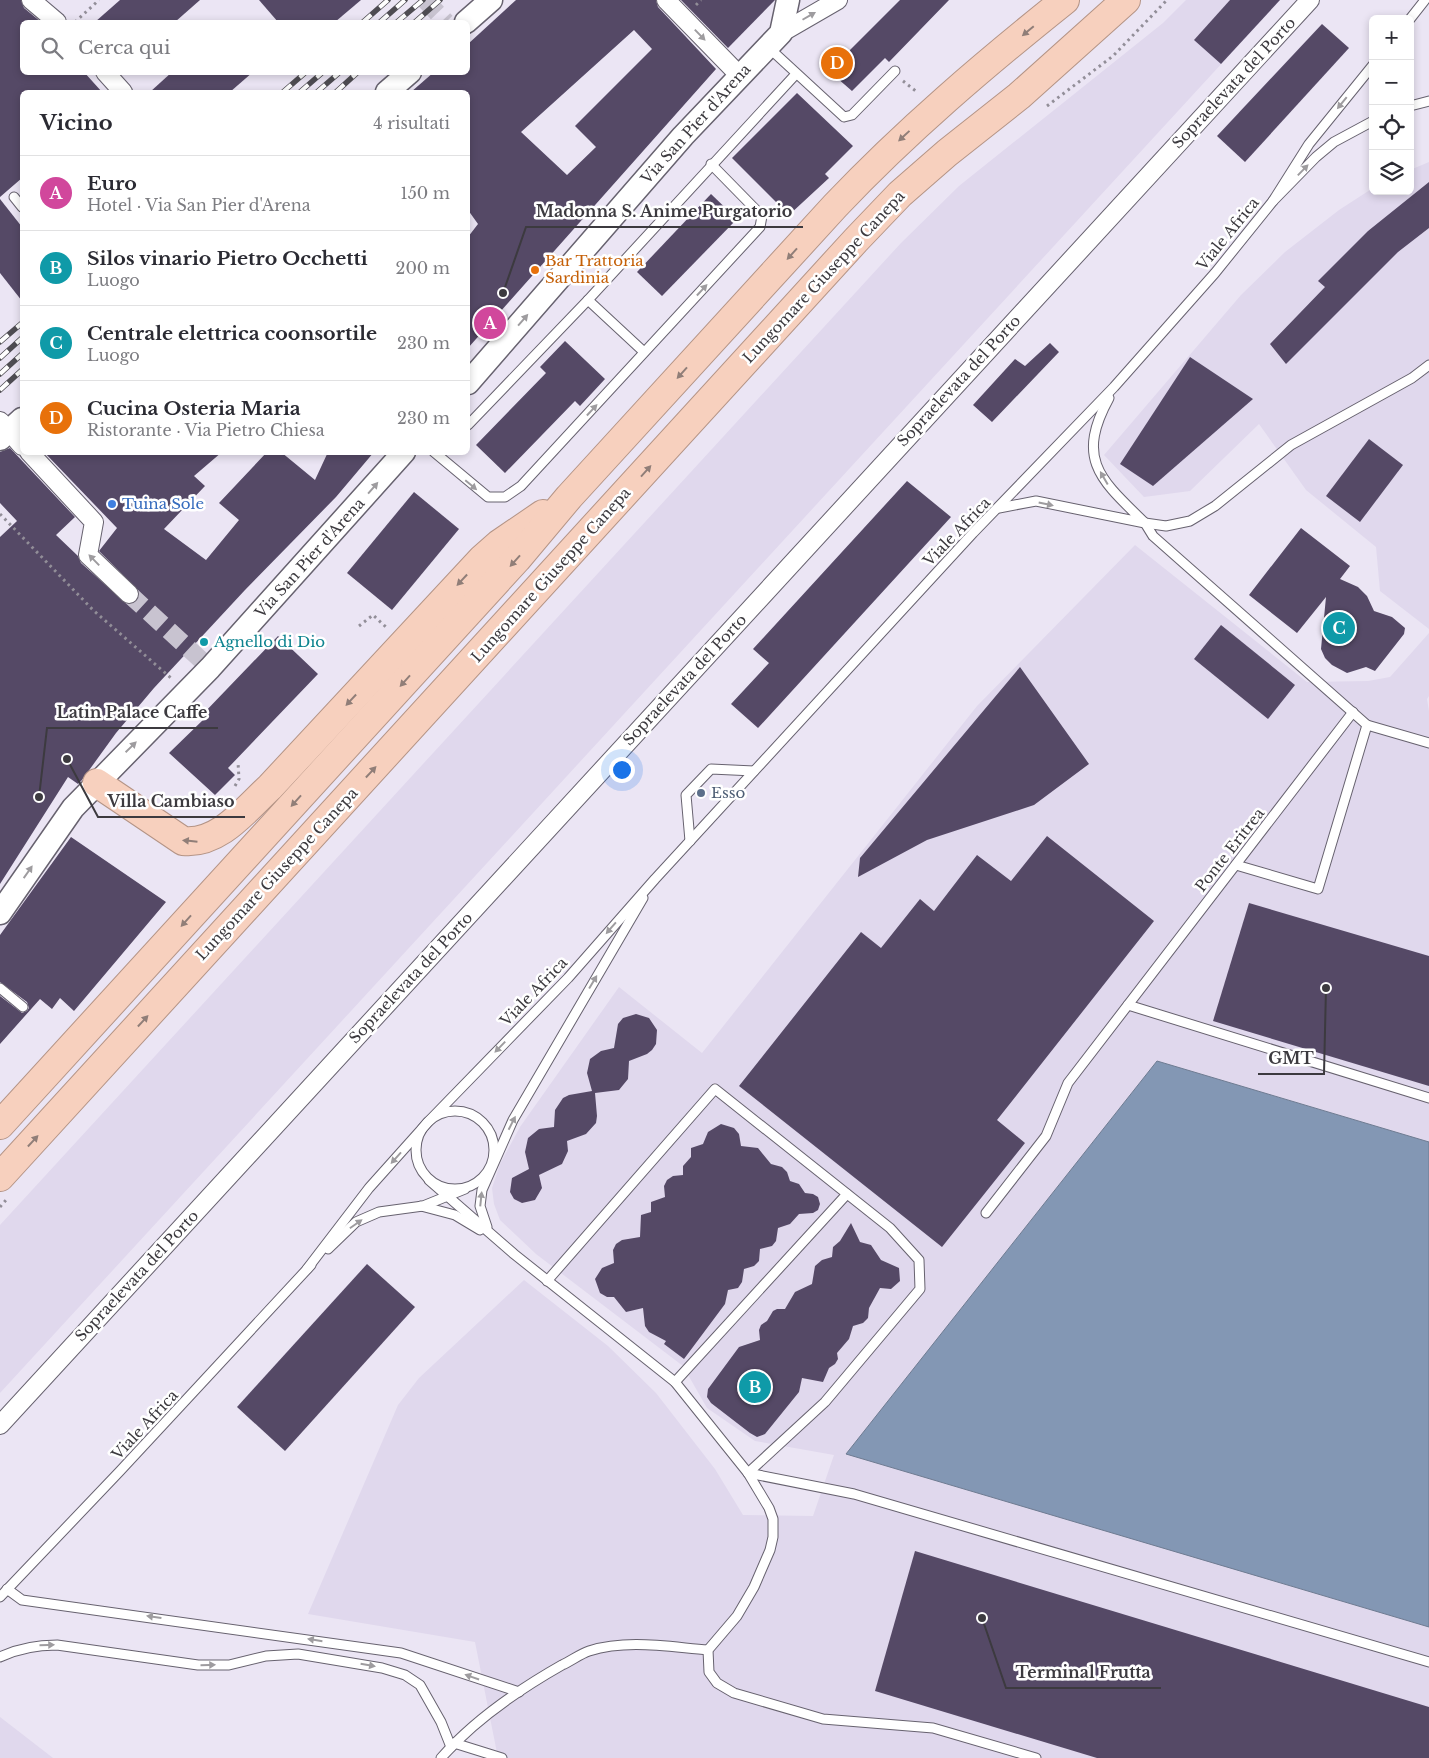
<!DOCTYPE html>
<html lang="it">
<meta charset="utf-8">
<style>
:root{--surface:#fff;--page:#f2f2f3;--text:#2b2b33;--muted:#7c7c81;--line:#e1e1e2;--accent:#db2777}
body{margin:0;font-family:"Libre Baskerville",serif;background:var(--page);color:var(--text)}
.controls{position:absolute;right:15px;top:15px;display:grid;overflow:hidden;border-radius:8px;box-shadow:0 2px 8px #0003}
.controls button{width:45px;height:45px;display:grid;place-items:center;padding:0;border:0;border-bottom:1px solid var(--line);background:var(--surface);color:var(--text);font:25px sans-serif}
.you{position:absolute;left:621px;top:769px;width:18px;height:18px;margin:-12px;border:4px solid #fff;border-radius:50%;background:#1a73e8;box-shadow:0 0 0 8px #1a73e833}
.badge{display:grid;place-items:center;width:32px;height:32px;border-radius:50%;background:var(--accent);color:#fff;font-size:16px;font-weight:700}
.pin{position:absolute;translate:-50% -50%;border:2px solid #fff;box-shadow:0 1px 5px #0006}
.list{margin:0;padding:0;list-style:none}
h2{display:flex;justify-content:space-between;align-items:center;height:65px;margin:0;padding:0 20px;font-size:21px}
h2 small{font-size:16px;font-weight:400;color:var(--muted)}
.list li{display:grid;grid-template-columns:32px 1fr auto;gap:15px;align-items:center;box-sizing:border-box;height:75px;padding:0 20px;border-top:1px solid var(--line)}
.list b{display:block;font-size:19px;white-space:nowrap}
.list p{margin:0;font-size:16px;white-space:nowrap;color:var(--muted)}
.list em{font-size:16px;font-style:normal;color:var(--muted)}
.icon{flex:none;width:28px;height:28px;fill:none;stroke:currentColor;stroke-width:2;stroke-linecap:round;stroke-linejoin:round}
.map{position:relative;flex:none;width:1429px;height:1758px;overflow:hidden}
.search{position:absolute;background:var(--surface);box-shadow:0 2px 8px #0003;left:20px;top:20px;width:450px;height:55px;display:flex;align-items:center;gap:12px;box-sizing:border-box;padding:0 18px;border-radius:8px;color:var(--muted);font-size:19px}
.panel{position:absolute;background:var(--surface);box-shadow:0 2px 8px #0003;left:20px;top:90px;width:450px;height:365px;border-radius:8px}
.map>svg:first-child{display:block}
.built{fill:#e0d8ed}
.water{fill:#8397b4;stroke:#6e7b91}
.building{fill:#554966;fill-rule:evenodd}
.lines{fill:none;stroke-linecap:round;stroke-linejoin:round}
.minor-tunnel{stroke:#c8c3d0;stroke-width:18;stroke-dasharray:18 9;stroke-linecap:butt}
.service-casing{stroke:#67626f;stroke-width:11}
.minor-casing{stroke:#67626f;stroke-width:20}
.tertiary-casing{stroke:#67626f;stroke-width:25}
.trunk-casing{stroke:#b49486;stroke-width:30}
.path{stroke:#928e98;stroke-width:3;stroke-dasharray:2.5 4;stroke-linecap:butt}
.service{stroke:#fff;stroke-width:9}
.minor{stroke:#fff;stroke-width:18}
.tertiary{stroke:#fff;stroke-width:22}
.trunk{stroke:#f7d0be;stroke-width:28}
.rail-casing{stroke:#4e4c52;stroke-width:5.5}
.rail{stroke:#fff;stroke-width:4;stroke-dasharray:11;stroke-linecap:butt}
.oneway{fill:#9e9c9f}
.oneway2{fill:#907e78}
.food-dot{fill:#e8710a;stroke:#fff;stroke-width:2}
.shop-dot{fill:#3f7fe0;stroke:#fff;stroke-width:2}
.culture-dot{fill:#0f9aa8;stroke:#fff;stroke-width:2}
.service-dot{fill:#5c6f8a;stroke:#fff;stroke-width:2}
.labels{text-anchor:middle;stroke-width:5;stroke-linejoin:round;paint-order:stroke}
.street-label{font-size:15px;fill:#3c3a3f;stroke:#fff}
.food-label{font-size:15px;fill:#c56008;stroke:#fff;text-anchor:start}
.shop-label{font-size:15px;fill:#366cbe;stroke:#fff;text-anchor:start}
.culture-label{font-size:15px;fill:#0d838f;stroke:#fff;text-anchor:start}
.service-label{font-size:15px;fill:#4e5e75;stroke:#fff;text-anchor:start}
.leader{fill:none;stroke:#3c3a3f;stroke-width:2}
.callout-dot{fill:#3c3a3f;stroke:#fff;stroke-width:2}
.callout-label{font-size:16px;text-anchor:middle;font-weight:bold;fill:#3c3a3f;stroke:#fff;stroke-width:5;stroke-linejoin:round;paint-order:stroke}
</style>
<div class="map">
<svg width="1429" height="1758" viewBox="0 0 1429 1758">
<rect width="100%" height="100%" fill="#ebe5f4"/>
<g class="built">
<polygon points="1186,0 1280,0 0,1393 0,1225 901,243 959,186 1163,23"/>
<polygon points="1429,162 1429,629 1380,591 1376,547 1306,490 1259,424 1190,491 1144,497 1104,455 1241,295 1285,252 1339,210 1373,188 1373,191 1410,191 1410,170"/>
<polygon points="1135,545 1307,682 1368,681 1390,677 1429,633 1429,696 1427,699 1429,711 1429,1142 1157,1061 847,1454 1429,1627 1429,1758 498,1758 475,1642 308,1614 398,1405 419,1378 524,1280 608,1346 656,1393 715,1469 743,1515 813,1516 834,1455 755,1441 707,1408 683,1366 536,1254 500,1220 494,1204 492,1188 500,1164 520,1127 619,987 702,1053 977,706"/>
<polygon points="0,1717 53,1758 0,1758"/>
</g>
<polygon class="water" points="1157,1061 1429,1142 1429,1627 846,1454"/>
<g class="building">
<polygon points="0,0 21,0 24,8 41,22 22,22 22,72 84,72 102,92 22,92 22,178 0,197"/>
<polygon points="120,0 200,0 175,22 95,22"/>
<polygon points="259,0 361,0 335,22 278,22"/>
<path d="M 516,0 L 656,0 L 658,7 L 716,69 L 468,348 L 468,237 L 478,224 L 468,210 L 468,92 L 411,92 L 434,72 L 468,72 L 468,44 ZM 634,30 L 652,49 L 575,126 L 596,147 L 567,175 L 521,132 Z"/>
<polygon points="681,0 775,0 728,48"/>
<polygon points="900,0 949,0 889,62 885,58 852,91 829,71"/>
<polygon points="1230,0 1280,0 1221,64 1194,40"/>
<polygon points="1322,24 1349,48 1245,162 1217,136"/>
<polygon points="172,72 253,72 230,92 150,92"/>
<polygon points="797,93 853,146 825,174 829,178 789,215 732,158"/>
<polygon points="1429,182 1429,228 1398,252 1286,364 1270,344 1325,287 1318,281 1368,231"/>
<polygon points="711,194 737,219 662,296 637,272"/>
<polygon points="0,199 22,227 22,301 0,273"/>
<polygon points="565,341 605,379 580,406 575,401 505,473 476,445 546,373 540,367"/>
<polygon points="1050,343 1059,352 992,422 973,405 1015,359 1025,366"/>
<polygon points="1190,357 1253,399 1153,486 1120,464"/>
<polygon points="1369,439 1403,465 1360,522 1326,496"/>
<polygon points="10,448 75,517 56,535 78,556 81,563 127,604 137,601 139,591 99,551 117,528 44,452 222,452 194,476 205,486 164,529 206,560 239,520 219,503 267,452 281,452 315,480 328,452 374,452 336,497 245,590 154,688 116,733 82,780 78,784 68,777 0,884 0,537 17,521 0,503 0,452"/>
<polygon points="907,481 951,517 758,728 731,704 769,663 753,649"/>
<polygon points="414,492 459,529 392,610 347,573"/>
<polygon points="1301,528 1350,566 1340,579 1358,587 1367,596 1374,611 1392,617 1405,628 1404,634 1375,671 1366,667 1347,673 1332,665 1325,658 1321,649 1326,597 1297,633 1249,595"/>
<polygon points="1221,625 1295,685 1268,719 1194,659"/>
<polygon points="278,636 318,674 228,768 235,775 215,795 169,753 205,718 202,715"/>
<polygon points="1020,667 1089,764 1034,805 927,840 858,877 860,858"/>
<polygon points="1047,836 1154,921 997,1120 1025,1143 942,1247 739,1086 861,932 881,948 920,899 934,911 977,855 1011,881"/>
<polygon points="71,837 166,902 74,1011 60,998 52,1009 40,999 0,1044 0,996 22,1013 27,1011 29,1008 27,1002 0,982 0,935"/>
<polygon points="1249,903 1429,956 1429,1086 1213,1021"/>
<polygon points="636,1014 649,1018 657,1030 656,1044 652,1050 647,1054 629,1061 628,1079 619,1090 595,1093 597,1116 596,1123 586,1134 567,1141 568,1151 562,1164 539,1175 542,1188 535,1200 522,1203 514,1199 510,1192 512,1178 529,1169 525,1152 528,1138 539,1129 554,1127 555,1110 563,1098 569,1095 592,1091 587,1073 590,1059 601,1051 614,1048 618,1024 623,1018"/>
<polygon points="721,1124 734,1128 739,1134 741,1146 758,1148 771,1164 782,1167 787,1172 790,1181 799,1184 805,1193 813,1194 818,1197 820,1204 818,1210 813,1213 799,1214 790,1224 778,1228 776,1241 772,1246 760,1249 759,1261 754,1266 744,1269 742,1282 738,1288 728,1290 725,1304 684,1359 664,1344 666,1341 649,1332 645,1326 643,1308 626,1312 614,1297 607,1297 600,1293 595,1279 602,1268 614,1263 613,1250 616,1244 622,1240 640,1237 641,1215 651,1212 651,1202 665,1197 664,1186 667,1180 673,1176 683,1175 683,1166 691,1157 691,1148 703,1144 708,1132"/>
<polygon points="851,1223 860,1242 871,1245 881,1260 899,1268 900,1281 891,1289 880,1288 869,1308 868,1318 863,1323 853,1326 849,1339 837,1353 838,1359 835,1364 829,1368 823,1382 802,1378 799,1392 765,1434 757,1437 750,1433 711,1403 707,1397 708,1389 739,1347 760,1340 759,1330 761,1325 767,1321 773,1311 777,1309 785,1309 795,1292 812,1284 815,1266 822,1260 832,1257 833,1247 840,1241"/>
<polygon points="367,1264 415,1307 285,1451 237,1407"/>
<polygon points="915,1551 1429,1707 1429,1758 1097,1758 875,1691"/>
</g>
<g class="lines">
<g class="minor-tunnel">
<polyline points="425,0 446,22"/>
<polyline points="129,594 210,668"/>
</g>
<defs>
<g id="service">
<polyline points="1410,19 1425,0"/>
<polyline points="768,47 844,117 852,115 895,71"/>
<polyline points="1373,65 1309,144 1273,201 1316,157 1334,142 1373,121"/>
<polyline points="1410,106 1429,101"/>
<polyline points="14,197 22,207"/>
<polyline points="588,300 644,352"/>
<polyline points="468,425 588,300 796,74"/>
<polyline points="434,452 488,497 505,497 521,486 760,227 762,216 711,164"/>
<path d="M 999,508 L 1036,501 L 1145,523 C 1101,480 1075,460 1109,398"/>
<polyline points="1145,523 1153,536 1367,725 1429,743"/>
<polyline points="1145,523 1166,526 1190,521 1215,506 1291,445 1412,378 1429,365"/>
<polyline points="690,841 686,795 711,769 754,771"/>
<polyline points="1236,865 1318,889 1367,725"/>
<polyline points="0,988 23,1007"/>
<polyline points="1128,1005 1429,1098"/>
<circle cx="455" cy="1150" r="39"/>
<polyline points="429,1180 514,1254 675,1382 748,1473 769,1508 773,1519 773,1537 770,1550 754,1587 737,1616 708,1650 709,1672 717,1683 734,1693 823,1719 933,1728 1036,1758"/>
<polyline points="421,1206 455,1215 480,1230"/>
<polyline points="986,1213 1046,1136 1068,1083 1353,712"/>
<polyline points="487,1227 480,1206 482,1190 513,1120 643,898"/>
<polyline points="328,1249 356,1222 379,1212 423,1206 465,1189"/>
<polyline points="307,1269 369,1188 429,1121 568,978 655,879 973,533 1114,387 1215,273 1273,201"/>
<polyline points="547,1281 715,1089 890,1228 919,1260 920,1289 825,1402 748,1473"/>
<polyline points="675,1382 847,1194"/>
<polyline points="748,1473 854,1494 1429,1662"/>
<polyline points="7,1589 22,1600 401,1653 519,1692"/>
<polyline points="0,1597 120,1471 311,1265"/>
<path d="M 0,1657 C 19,1648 36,1645 57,1645 L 198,1665 L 229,1665 L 266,1656 L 298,1654 L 382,1668 L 405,1675 L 420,1685 L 441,1722 L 451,1747"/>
<polyline points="454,1743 502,1758"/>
<path d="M 441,1758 C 474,1720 518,1690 562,1665 C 571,1661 580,1654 589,1651 C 627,1639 669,1647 708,1650"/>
</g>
<g id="minor">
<polyline points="31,0 57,22"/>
<polyline points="666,0 740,76"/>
<polyline points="781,33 838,0"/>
<polyline points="105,72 123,92"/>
<polyline points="0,421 22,446"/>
<polyline points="29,452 94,522 88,555 129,594"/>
<polyline points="0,1425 1310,0"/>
</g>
<g id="tertiary">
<polyline points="466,22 491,0"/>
<polyline points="387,92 410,72"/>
<polyline points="468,383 683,136 781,33 788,0"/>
<polyline points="0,439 22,419"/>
<polyline points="0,913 73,808 210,668 404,452"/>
</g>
<g id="trunk">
<path d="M 97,783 L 183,841 C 219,845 246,809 270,787 L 482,559 L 499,544 L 543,514"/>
<path d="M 0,1125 L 517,559 L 569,497 L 835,206 C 906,131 985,64 1065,0"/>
<polyline points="0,1177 856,240 900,194 947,153 1019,96 1126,0"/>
</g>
</defs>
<use href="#service" class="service-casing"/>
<use href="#minor" class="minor-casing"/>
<use href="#tertiary" class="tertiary-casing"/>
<use href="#trunk" class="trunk-casing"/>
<g class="path">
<polyline points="696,5 701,0"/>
<polyline points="75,22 99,0"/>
<polyline points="903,81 917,92"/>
<polyline points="1047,106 1113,56 1167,0"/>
<polyline points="0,514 93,610 171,678"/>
<polyline points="359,626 373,615 387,628"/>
<polyline points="235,786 239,779 238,762"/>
<polyline points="0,1207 6,1200"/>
</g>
<use href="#service" class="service"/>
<use href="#minor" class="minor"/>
<use href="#tertiary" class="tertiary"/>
<use href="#trunk" class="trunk"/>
<defs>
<g id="rail">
<polyline points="363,22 388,0"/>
<polyline points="380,22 405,0"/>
<polyline points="397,22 423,0"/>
<polyline points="415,22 440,0"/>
<polyline points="283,92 306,72"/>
<polyline points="300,92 323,72"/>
<polyline points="317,92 340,72"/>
<polyline points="336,92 358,72"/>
<polyline points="0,342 22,323"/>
<polyline points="0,358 22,338"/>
<polyline points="0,374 22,354"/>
<polyline points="0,390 22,370"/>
</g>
</defs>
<use href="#rail" class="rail-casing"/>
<use href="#rail" class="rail"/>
</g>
<defs><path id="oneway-solid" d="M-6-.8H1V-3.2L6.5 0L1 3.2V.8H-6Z" transform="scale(1.25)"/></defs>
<g class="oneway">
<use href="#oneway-solid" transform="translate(809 16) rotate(-30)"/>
<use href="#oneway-solid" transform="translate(700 35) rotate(46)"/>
<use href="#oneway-solid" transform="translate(1342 103) rotate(129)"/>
<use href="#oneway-solid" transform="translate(1303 170) rotate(-46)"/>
<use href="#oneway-solid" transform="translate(702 290) rotate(-47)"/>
<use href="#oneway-solid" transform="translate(523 320) rotate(-49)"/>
<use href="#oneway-solid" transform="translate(592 410) rotate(-47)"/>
<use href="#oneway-solid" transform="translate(1104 478) rotate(-120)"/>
<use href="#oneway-solid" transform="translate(471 485) rotate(40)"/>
<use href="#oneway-solid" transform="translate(373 488) rotate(-49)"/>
<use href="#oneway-solid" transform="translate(1046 504) rotate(12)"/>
<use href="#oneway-solid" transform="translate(94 560) rotate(-134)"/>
<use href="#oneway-solid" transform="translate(131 747) rotate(-44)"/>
<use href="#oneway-solid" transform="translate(28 872) rotate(-55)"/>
<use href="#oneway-solid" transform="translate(611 928) rotate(131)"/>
<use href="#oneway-solid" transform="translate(593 982) rotate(-59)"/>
<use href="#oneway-solid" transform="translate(500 1047) rotate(134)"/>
<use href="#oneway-solid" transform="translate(512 1123) rotate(-63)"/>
<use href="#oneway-solid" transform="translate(396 1158) rotate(132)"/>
<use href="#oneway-solid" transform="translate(481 1199) rotate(-84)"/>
<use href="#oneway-solid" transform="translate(356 1224) rotate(-35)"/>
<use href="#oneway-solid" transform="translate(154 1617) rotate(-172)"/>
<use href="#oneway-solid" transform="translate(315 1640) rotate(-171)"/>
<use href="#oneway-solid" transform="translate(47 1645) rotate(-1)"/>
<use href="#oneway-solid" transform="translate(208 1665) rotate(-1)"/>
<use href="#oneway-solid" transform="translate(368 1665) rotate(10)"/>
<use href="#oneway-solid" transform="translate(472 1677) rotate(-161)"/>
</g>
<g class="oneway2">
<use href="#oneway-solid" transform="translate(1028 31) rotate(140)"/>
<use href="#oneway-solid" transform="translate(904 136) rotate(137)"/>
<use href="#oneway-solid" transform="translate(792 254) rotate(132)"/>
<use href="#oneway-solid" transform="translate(682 373) rotate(132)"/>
<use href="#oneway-solid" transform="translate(646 471) rotate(-48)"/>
<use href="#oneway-solid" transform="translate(515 561) rotate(132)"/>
<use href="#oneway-solid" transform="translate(462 580) rotate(133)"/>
<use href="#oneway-solid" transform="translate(405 681) rotate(132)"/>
<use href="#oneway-solid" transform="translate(351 700) rotate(133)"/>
<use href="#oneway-solid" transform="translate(371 772) rotate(-47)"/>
<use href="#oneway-solid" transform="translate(296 801) rotate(132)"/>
<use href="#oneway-solid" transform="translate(190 841) rotate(-174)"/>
<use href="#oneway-solid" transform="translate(186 921) rotate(132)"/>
<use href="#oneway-solid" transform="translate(143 1021) rotate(-47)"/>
<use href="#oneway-solid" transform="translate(33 1141) rotate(-47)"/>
</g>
<circle class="food-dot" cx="535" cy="270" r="5"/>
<circle class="shop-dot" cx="112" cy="504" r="5"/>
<circle class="culture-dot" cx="204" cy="642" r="5"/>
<circle class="service-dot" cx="701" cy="793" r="5"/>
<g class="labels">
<g class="street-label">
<text transform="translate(1234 83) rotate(-47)" y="5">Sopraelevata del Porto</text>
<text transform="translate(696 124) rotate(-48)" y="5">Via San Pier d'Arena</text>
<text transform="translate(1228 234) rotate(-51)" y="5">Viale Africa</text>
<text transform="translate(824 277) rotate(-47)" y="5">Lungomare Giuseppe Canepa</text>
<text transform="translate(959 381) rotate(-47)" y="5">Sopraelevata del Porto</text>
<text transform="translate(957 532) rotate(-46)" y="5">Viale Africa</text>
<text transform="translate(310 558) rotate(-48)" y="5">Via San Pier d'Arena</text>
<text transform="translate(551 575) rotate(-48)" y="5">Lungomare Giuseppe Canepa</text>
<text transform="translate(685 680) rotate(-47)" y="5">Sopraelevata del Porto</text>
<text transform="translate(1230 850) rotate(-52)" y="5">Ponte Eritrea</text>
<text transform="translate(277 874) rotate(-47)" y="5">Lungomare Giuseppe Canepa</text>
<text transform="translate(411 978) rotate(-47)" y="5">Sopraelevata del Porto</text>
<text transform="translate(534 992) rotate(-46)" y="5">Viale Africa</text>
<text transform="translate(137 1276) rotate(-47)" y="5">Sopraelevata del Porto</text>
<text transform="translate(145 1425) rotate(-47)" y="5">Viale Africa</text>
</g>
<g class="food-label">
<text x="545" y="266">Bar Trattoria<tspan x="545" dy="17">Sardinia</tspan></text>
</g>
<g class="shop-label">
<text x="122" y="509">Tuina Sole</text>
</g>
<g class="culture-label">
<text x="214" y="647">Agnello di Dio</text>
</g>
<g class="service-label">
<text x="711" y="798">Esso</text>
</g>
</g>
<path class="leader" d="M503 293L526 227H803M39 797L47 728H218M67 759L98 817H245M1326 988L1324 1074H1258M982 1618L1006 1688H1161"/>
<g class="callout-dot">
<circle cx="503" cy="293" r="5"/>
<circle cx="39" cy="797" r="5"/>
<circle cx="67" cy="759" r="5"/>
<circle cx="1326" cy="988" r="5"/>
<circle cx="982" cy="1618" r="5"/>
</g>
<g class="callout-label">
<text x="664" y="217">Madonna S. Anime Purgatorio</text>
<text x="132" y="718">Latin Palace Caffe</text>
<text x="171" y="807">Villa Cambiaso</text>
<text x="1291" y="1064">GMT</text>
<text x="1083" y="1678">Terminal Frutta</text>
</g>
</svg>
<div class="controls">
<button>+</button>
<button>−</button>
<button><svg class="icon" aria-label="locate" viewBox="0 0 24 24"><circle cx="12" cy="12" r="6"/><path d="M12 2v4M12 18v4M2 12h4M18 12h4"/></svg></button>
<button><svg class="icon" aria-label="layers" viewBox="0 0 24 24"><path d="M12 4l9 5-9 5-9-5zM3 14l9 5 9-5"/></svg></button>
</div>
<div class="you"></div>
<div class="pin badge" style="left:490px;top:323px;background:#d1479c">A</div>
<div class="pin badge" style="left:755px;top:1387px;background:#0f9aa8">B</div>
<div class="pin badge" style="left:1339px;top:628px;background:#0f9aa8">C</div>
<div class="pin badge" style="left:837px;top:63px;background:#e8710a">D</div>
<div class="search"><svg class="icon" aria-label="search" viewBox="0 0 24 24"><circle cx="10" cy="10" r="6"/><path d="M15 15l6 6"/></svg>Cerca qui</div>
<section class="panel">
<h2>Vicino<small>4 risultati</small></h2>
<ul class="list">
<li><span class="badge" style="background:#d1479c">A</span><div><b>Euro</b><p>Hotel · Via San Pier d'Arena</p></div><em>150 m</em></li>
<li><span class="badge" style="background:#0f9aa8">B</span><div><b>Silos vinario Pietro Occhetti</b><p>Luogo</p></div><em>200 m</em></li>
<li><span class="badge" style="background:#0f9aa8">C</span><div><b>Centrale elettrica coonsortile</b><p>Luogo</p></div><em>230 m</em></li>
<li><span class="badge" style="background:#e8710a">D</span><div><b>Cucina Osteria Maria</b><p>Ristorante · Via Pietro Chiesa</p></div><em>230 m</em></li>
</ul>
</section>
</div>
